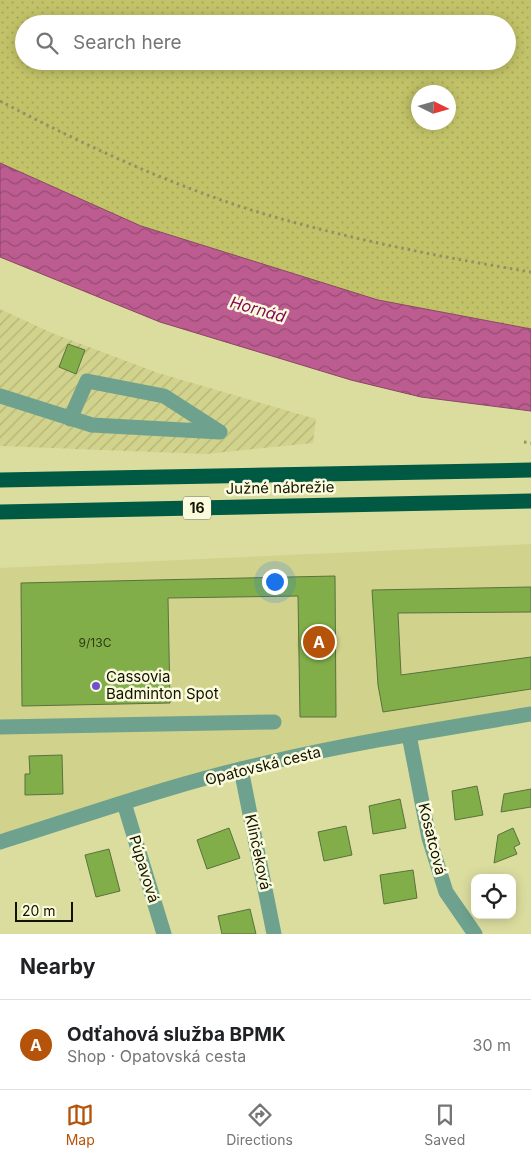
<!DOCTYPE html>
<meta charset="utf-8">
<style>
:root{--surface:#fff;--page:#f2f2f2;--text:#202124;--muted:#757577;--line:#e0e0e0;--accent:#b45309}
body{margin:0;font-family:Inter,sans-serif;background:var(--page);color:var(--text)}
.controls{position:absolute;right:15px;bottom:15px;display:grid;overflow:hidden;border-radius:10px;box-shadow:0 2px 12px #0003}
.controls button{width:45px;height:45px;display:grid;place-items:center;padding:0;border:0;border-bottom:1px solid var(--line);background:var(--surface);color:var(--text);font:25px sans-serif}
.compass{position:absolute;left:411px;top:85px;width:45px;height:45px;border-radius:50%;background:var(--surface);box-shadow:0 2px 12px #0003;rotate:95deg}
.scale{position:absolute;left:15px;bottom:12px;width:58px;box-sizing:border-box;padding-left:5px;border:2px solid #131200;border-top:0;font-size:14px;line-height:18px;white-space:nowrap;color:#131200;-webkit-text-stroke:4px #fafbdd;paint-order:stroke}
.you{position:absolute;left:274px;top:581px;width:18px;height:18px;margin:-12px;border:4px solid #fff;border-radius:50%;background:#1a73e8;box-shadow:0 0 0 8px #1a73e833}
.badge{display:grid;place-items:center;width:32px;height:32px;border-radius:50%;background:var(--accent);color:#fff;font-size:16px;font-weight:700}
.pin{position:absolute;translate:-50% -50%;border:2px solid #fff;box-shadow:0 1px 5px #0006}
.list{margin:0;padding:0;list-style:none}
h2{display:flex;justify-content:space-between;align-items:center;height:65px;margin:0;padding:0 20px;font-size:21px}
h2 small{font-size:16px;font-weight:400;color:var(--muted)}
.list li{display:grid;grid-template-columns:32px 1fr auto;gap:15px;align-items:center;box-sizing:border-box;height:90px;padding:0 20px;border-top:1px solid var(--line)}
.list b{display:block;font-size:19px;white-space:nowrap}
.list p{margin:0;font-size:16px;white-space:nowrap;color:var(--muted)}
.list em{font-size:16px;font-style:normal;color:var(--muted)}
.icon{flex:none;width:28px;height:28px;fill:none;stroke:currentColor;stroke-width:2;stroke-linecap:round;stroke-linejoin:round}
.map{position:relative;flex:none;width:531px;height:934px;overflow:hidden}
.search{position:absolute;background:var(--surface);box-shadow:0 2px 12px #0003;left:15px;right:15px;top:15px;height:55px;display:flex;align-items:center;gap:12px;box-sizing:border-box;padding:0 18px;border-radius:28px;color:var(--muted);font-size:19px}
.sheet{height:155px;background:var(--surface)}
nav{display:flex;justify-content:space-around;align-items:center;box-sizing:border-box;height:70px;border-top:1px solid var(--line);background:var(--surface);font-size:14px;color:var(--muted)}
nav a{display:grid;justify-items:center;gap:2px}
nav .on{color:var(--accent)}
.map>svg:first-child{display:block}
.built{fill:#d1d28c}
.industrial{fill:url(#industrial-furrows)}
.grass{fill:url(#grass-dots);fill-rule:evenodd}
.water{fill:url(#water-waves);stroke:#8a4665}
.building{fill:#82ae4a;stroke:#5a713e}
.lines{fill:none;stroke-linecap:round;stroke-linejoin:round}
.path{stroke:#919264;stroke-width:3;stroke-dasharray:2.5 4;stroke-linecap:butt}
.minor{stroke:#6ea28e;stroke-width:15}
.highway{stroke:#005943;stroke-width:15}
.poi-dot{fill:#6e53cc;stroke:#fafbdd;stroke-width:2}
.labels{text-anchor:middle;stroke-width:5;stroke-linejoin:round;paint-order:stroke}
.number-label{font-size:12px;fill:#2f3912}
.shield{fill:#fafbdd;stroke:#585842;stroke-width:1}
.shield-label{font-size:14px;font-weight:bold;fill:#131200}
.street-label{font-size:15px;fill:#131200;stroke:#fafbdd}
.poi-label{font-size:15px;fill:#131200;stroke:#fafbdd;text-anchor:start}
.water-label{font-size:16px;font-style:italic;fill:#87095a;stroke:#fafbdd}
</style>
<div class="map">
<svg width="531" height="934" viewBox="0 0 531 934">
<defs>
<pattern id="industrial-furrows" width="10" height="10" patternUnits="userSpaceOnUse" patternTransform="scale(1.25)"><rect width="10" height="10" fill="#d1d28c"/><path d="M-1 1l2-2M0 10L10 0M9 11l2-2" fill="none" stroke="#b3b377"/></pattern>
<pattern id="grass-dots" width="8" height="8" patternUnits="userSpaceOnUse" patternTransform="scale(1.25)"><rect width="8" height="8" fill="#c2c368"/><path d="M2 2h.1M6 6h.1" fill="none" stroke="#a6a658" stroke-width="1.8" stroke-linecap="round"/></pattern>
<pattern id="water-waves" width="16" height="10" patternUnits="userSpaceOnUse" patternTransform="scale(1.25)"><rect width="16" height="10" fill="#bd5c90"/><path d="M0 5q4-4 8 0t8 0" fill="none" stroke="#984b73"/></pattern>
</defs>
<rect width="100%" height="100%" fill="#dbdd9f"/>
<polygon class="built" points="531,544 531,714 354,744 0,842 0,568"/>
<polygon class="industrial" points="0,309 52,333 158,373 316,419 313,443 206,454 0,446"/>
<path class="grass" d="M 0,0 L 531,0 L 531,329 L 378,300 L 141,226 L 0,163 ZM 24,24 L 507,24 L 507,61 L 24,61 ZM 418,92 L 448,92 L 448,122 L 418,122 Z"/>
<polygon class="water" points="0,163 141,226 378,300 531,329 531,411 421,397 351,380 160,322 0,257"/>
<g class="building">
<polygon points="68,344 85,350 76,374 59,367"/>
<polygon points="335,576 336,717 300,717 298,596 168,598 170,703 22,706 21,583"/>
<polygon points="531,587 531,612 398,613 401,675 531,657 531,689 383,712 378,685 372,590"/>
<polygon points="62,755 63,794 25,795 25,774 30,774 29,756"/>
<polygon points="477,786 483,815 455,820 452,791"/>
<polygon points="531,789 531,807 501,812 504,794"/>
<polygon points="400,799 406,828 373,834 369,806"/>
<polygon points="346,826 352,855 324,861 318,832"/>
<polygon points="229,828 240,858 207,869 197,840"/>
<polygon points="513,828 520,844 514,847 517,854 494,863 498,835"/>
<polygon points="109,849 120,891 96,897 85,855"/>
<polygon points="413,870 417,898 384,904 380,875"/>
<polygon points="250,909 256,934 222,934 218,916"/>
</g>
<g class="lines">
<g class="path">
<path d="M 0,101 C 84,145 170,185 261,213 C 349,239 440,257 531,272"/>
<polyline points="524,442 531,443"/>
</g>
<g class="minor">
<polyline points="0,396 92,425 220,432 164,396 87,381 70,419"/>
<polyline points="0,727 274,722"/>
<polyline points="409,735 429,838 446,892 475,934"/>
<polyline points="241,769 274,934"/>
<polyline points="124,803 164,934"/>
<path d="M 0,842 C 87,815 173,784 262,764 C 351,743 441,729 531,714"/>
</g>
<g class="highway">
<polyline points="0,480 531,470"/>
<polyline points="0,512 531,501"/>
</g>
</g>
<circle class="poi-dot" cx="96" cy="686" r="5"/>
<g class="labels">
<g class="number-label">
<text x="95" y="647">9/13C</text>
</g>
<rect class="shield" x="183" y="496.5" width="28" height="23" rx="4"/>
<g class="shield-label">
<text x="197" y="513">16</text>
</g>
<g class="street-label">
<text transform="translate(280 488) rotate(-1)" y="5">Južné nábrežie</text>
<text transform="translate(263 766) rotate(-14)" y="5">Opatovská cesta</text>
<text transform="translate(432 839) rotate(76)" y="5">Kosatcová</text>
<text transform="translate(258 852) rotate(78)" y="5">Klinčeková</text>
<text transform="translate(144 869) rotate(73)" y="5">Púpavová</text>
</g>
<g class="poi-label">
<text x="106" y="682">Cassovia<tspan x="106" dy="17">Badminton Spot</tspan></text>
</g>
<g class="water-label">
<text transform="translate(258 309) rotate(16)" y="6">Hornád</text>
</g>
</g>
</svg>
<div class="controls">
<button><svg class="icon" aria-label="locate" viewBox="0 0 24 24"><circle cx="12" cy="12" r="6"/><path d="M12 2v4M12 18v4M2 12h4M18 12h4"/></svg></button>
</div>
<svg class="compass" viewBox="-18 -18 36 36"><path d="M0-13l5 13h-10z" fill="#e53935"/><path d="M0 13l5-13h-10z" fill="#757577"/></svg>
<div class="scale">20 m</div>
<div class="you"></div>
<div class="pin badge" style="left:319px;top:642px">A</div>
<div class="search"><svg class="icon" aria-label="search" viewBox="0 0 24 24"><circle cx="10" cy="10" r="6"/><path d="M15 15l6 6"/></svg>Search here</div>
</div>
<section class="sheet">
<h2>Nearby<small></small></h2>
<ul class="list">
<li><span class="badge">A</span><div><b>Odťahová služba BPMK</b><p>Shop · Opatovská cesta</p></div><em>30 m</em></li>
</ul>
</section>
<nav>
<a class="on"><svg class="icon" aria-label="map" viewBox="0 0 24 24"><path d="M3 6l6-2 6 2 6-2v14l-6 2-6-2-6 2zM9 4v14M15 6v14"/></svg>Map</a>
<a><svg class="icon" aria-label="directions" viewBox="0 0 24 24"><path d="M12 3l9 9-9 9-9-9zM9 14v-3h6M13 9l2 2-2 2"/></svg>Directions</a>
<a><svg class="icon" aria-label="saved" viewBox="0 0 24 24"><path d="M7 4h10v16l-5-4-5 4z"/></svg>Saved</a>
</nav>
